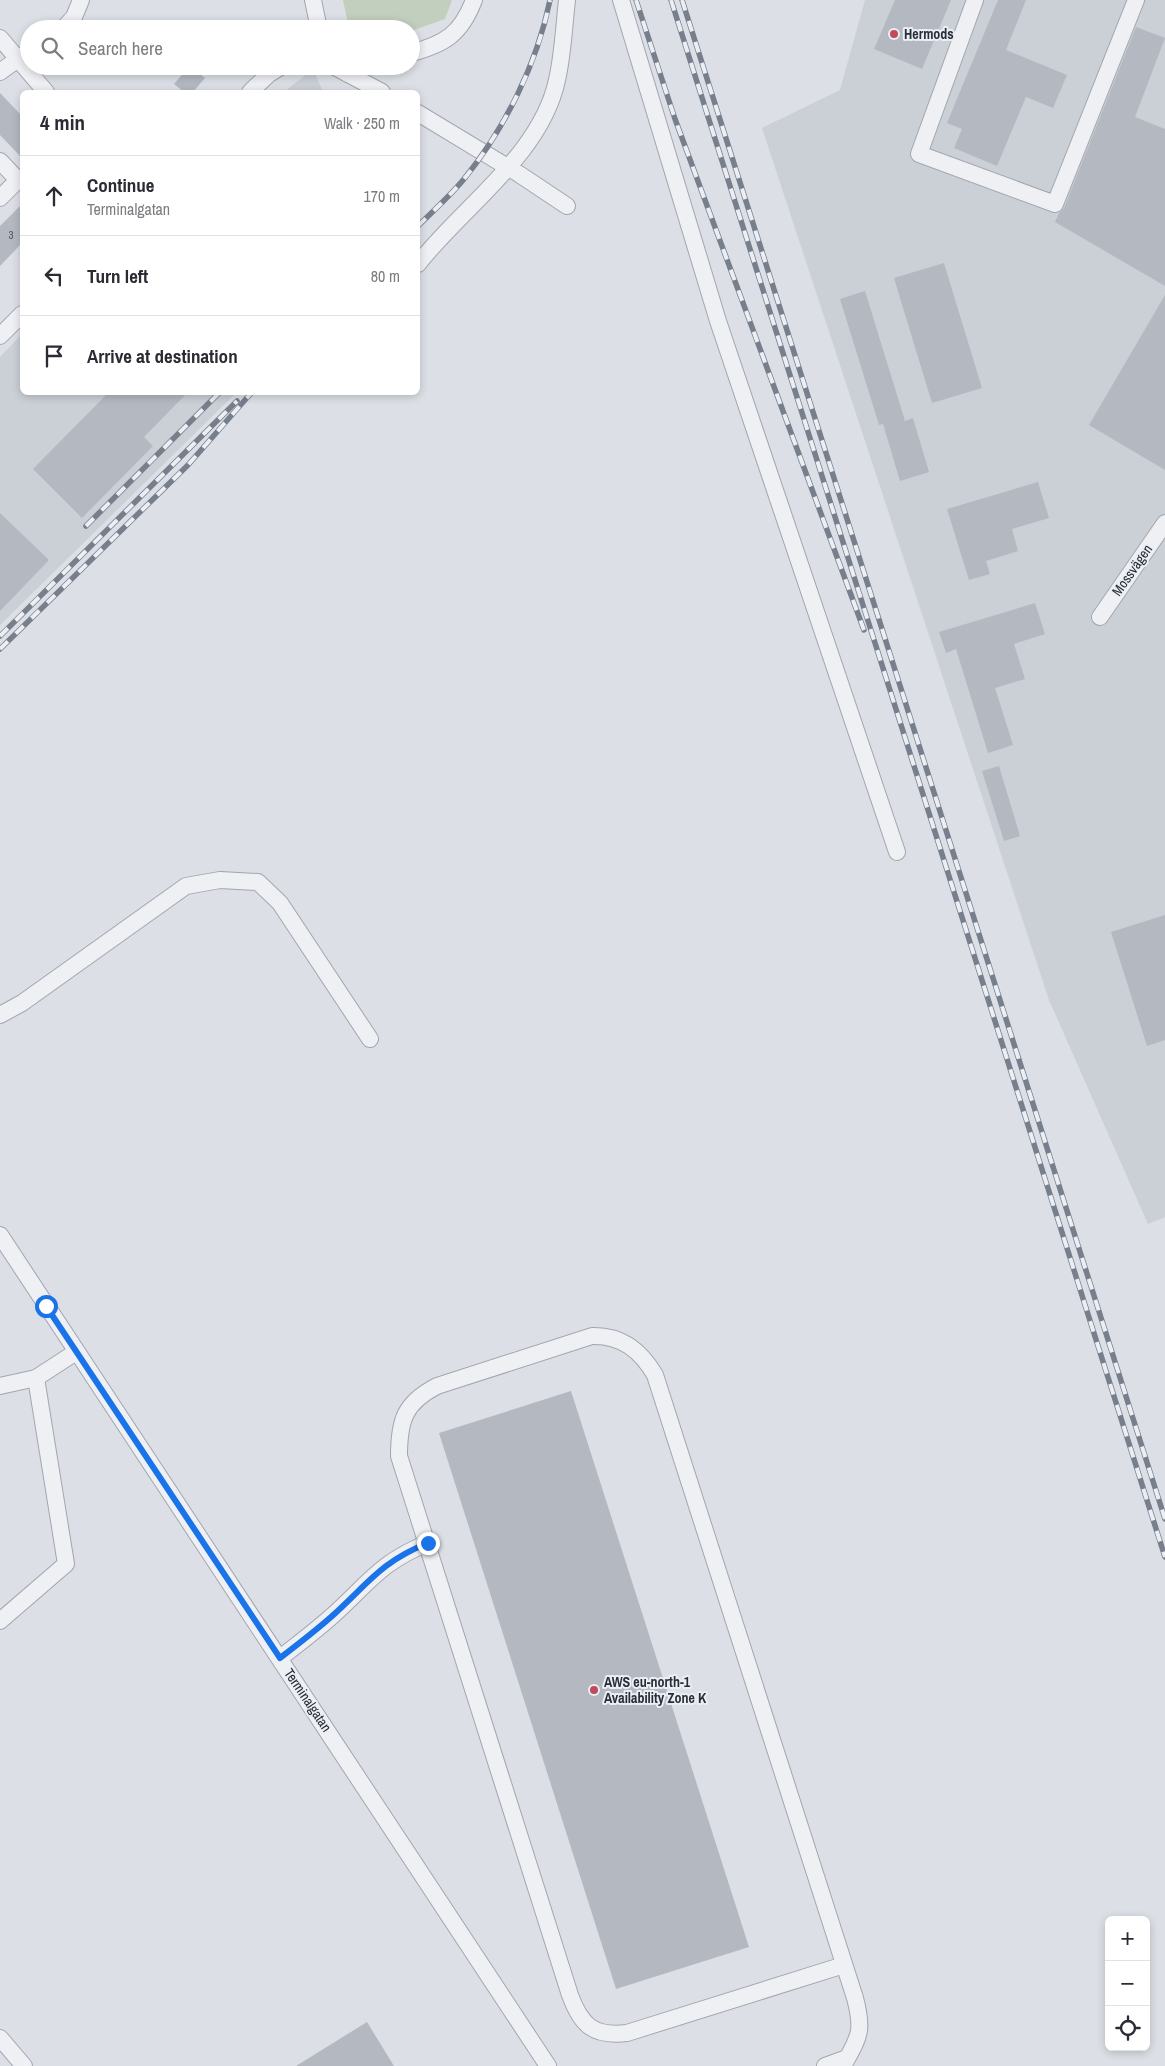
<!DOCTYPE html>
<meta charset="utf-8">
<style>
:root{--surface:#fff;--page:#f7f7f7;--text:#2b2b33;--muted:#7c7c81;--line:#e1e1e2}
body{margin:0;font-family:"Archivo Narrow",sans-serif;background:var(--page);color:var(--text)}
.controls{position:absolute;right:15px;bottom:15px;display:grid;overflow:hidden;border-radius:8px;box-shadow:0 2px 8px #0003}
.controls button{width:45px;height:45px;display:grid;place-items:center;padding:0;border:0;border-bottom:1px solid var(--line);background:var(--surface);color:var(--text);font:25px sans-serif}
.stop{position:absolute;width:15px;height:15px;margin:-11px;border:4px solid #1a73e8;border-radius:50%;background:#fff}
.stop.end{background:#1a73e8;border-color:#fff;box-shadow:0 1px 5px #0008}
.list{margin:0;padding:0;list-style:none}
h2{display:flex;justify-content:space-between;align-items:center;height:65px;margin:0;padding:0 20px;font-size:21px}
h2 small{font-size:16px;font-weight:400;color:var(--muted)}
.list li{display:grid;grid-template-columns:32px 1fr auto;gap:15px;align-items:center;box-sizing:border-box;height:80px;padding:0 20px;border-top:1px solid var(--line)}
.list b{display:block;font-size:19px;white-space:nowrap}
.list p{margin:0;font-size:16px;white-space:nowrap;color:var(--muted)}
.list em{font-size:16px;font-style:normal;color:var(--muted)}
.icon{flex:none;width:28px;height:28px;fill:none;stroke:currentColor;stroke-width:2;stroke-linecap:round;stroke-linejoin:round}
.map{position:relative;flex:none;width:1165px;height:2066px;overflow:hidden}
.search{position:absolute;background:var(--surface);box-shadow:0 2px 8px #0003;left:20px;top:20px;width:400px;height:55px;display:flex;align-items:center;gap:12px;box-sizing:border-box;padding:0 18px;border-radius:28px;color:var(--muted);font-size:19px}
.panel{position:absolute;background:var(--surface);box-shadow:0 2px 8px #0003;left:20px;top:90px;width:400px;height:305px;border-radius:8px}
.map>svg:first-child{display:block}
.built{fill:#cbcfd6}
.green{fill:#c2cebe}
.building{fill:#b4b9c1}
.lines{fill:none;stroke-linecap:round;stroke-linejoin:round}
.minor-casing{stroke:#a2a6ae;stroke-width:18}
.minor{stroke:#eef0f4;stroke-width:16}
.rail-casing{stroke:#777f8d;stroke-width:5.5}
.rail{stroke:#ebeef3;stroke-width:4;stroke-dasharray:11;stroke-linecap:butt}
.route{stroke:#1a73e8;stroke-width:6}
.poi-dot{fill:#c04b5a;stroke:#ebeef3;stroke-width:2}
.labels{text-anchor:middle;stroke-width:4;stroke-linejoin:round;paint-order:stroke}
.number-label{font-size:11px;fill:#4a515c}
.poi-label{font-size:14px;font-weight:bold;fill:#272e3a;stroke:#ebeef3;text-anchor:start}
.street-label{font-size:14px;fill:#272e3a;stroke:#ebeef3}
</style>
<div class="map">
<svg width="1165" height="2066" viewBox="0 0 1165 2066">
<rect width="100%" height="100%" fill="#dcdfe5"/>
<g class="built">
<polygon points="865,0 1165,0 1165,1217 1148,1224 1049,1000 762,128 840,90"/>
<polygon points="313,69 323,92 284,92"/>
<polygon points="22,334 22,392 236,393 0,625 0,357"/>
</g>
<polygon class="green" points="343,0 452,0 445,19 411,31 411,29 358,29 347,19"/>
<g class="building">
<polygon points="895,0 951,0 922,69 874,49"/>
<polygon points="998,0 1026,0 1006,50 1067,75 1053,108 1026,97 997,166 954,148 962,129 947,123"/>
<polygon points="1136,27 1165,38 1135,117 1165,129 1165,286 1055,222 1059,213 1064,208"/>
<polygon points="189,66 205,78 193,92 184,92 174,84"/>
<polygon points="0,93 22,116 22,158 0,135"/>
<polygon points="22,204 22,243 0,266 0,226"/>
<polygon points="944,263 982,388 932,403 894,278"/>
<polygon points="865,291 905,421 913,418 929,472 900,481 883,424 879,425 840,299"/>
<polygon points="1165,295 1165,470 1089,425"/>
<polygon points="109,392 188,392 144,437 153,446 82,518 33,469"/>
<polygon points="1038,482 1049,518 1012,529 1018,551 986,561 990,574 969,580 947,509"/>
<polygon points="0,513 49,560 0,611"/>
<polygon points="1035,603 1045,634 1014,644 1025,679 995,688 1013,745 988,753 956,649 946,653 939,632"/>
<polygon points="999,766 1020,836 1004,841 982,771"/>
<polygon points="1165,915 1165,1040 1147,1046 1111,932"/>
<polygon points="571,1391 749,1947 616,1989 439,1433"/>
<polygon points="367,2022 394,2066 296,2066"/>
</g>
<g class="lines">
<defs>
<g id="minor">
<polyline points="313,0 319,29"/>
<polyline points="621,0 718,321 897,852"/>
<polyline points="975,0 919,154 1055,204 1136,0"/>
<polyline points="63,29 74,17 81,0"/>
<polyline points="0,38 46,92"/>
<path d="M 411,53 C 445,44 461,34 474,0"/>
<polyline points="333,66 382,92"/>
<polyline points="0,72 29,51"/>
<polyline points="348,74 368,66"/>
<polyline points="250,92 269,74 282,66"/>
<polyline points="418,113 519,174 567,206"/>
<polyline points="0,161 18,180 0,198"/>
<path d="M 418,264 C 462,207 541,155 557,80 C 563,54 564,26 567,0"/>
<polyline points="0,336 22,314"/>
<polyline points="1100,617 1165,523"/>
<polyline points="0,1015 22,1003 186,886 220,880 258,882 280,903 370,1039"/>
<polyline points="0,1235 548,2066"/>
<polyline points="0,1386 36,1378 76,1352"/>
<polyline points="0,1621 66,1564 36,1378"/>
<path d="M 280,1658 C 297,1645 314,1632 331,1617 C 367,1585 380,1562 428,1543"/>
<polyline points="0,2038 24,2066"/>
<polyline points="825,2066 847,2058"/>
<path d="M 843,2066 C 859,2037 864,2032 855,1998 L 655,1375 C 641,1351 622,1335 592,1336 L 437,1386 C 404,1403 399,1421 399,1456 L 570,1995 C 581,2025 593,2037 627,2033 L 844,1965"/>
</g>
</defs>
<use href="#minor" class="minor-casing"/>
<use href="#minor" class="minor"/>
<defs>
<g id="rail">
<polyline points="636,0 675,119 864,630"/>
<polyline points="671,0 1165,1557"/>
<polyline points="682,0 1165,1519"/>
<path d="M 418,226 C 433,211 450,196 464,179 C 505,128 537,64 550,0"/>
<polyline points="86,526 220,392"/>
<polyline points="0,636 237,401"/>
<polyline points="0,649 188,465 252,392"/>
</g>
</defs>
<use href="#rail" class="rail-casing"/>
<use href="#rail" class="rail"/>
</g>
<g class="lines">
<path class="route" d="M 46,1306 L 280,1658 C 297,1645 314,1632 331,1617 C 367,1585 380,1562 428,1543"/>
</g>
<g class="poi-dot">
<circle cx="894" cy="34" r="5"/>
<circle cx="594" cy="1690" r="5"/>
</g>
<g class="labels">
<g class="number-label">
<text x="11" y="239">3</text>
</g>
<g class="poi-label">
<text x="904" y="39">Hermods</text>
<text x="604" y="1687">AWS eu-north-1<tspan x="604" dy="16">Availability Zone K</tspan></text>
</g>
<g class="street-label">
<text transform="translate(1132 570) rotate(-55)" y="5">Mossvägen</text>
<text transform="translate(308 1700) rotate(56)" y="5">Terminalgatan</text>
</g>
</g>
</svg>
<div class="controls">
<button>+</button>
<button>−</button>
<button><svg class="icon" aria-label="locate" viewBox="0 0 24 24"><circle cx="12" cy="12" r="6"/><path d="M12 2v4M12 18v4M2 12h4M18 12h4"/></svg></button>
</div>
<div class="stop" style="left:46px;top:1306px"></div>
<div class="stop end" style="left:428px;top:1543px"></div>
<div class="search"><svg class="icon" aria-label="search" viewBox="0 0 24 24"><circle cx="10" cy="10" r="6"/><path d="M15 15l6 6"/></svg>Search here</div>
<section class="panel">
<h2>4 min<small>Walk · 250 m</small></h2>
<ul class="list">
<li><svg class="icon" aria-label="ahead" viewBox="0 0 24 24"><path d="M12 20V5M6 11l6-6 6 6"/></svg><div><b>Continue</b><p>Terminalgatan</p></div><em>170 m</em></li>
<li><svg class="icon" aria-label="left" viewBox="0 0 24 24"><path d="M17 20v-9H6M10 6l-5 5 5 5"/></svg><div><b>Turn left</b></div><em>80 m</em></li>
<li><svg class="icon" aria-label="arrive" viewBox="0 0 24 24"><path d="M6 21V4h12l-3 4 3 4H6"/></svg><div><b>Arrive at destination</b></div></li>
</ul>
</section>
</div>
